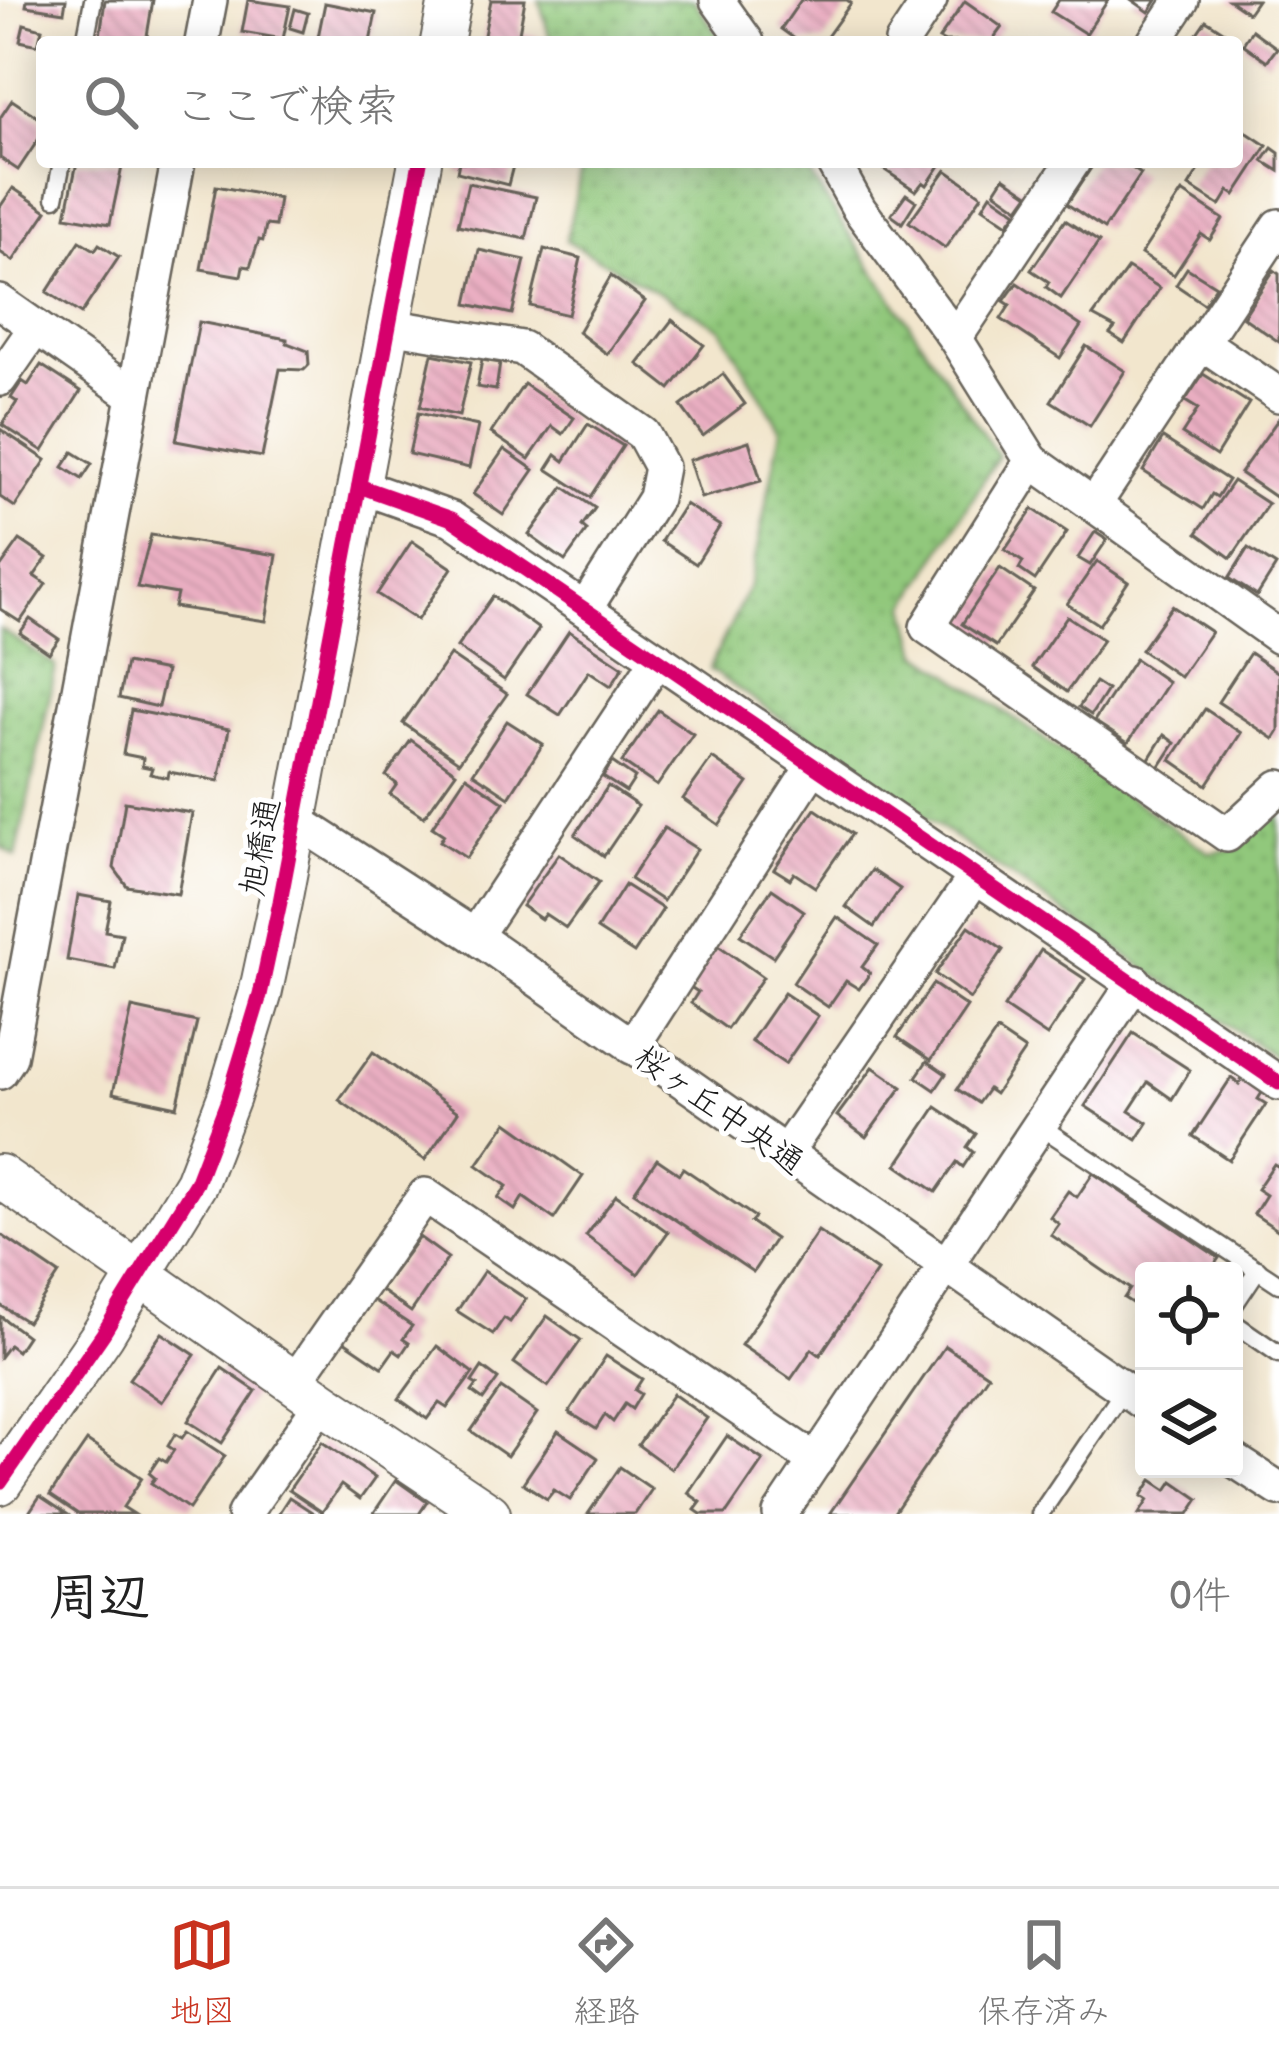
<!DOCTYPE html>
<html lang="ja">
<meta charset="utf-8">
<style>
:root{--surface:#fff;--page:#f6f6f6;--text:#222;--muted:#767676;--line:#e0e0e0;--accent:#c8321e}
body{margin:0;font-family:"Balsamiq Sans","Klee One",sans-serif;background:var(--page);color:var(--text)}
.controls{position:absolute;right:36px;bottom:36px;display:grid;overflow:hidden;border-radius:12px;box-shadow:0 6px 30px #0003}
.controls button{width:108px;height:108px;display:grid;place-items:center;padding:0;border:0;border-bottom:3px solid var(--line);background:var(--surface);color:var(--text);font:60px sans-serif}
.list{margin:0;padding:0;list-style:none}
h2{display:flex;justify-content:space-between;align-items:center;height:156px;margin:0;padding:0 48px;font-size:51px}
h2 small{font-size:39px;font-weight:400;color:var(--muted)}
.icon{flex:none;width:66px;height:66px;fill:none;stroke:currentColor;stroke-width:2;stroke-linecap:round;stroke-linejoin:round}
.map{position:relative;flex:none;width:1279px;height:1514px;overflow:hidden}
.search{position:absolute;background:var(--surface);box-shadow:0 6px 30px #0003;left:36px;right:36px;top:36px;height:132px;display:flex;align-items:center;gap:30px;box-sizing:border-box;padding:0 42px;border-radius:12px;color:var(--muted);font-size:45px}
.sheet{height:372px;background:var(--surface)}
nav{display:flex;justify-content:space-around;align-items:center;box-sizing:border-box;height:168px;border-top:3px solid var(--line);background:var(--surface);font-size:33px;color:var(--muted)}
nav a{display:grid;justify-items:center;gap:6px}
nav .on{color:var(--accent)}
.map>svg:first-child{display:block}
.grass{fill:url(#grass-dots);stroke:#56724c;stroke-width:3}
.building{fill:url(#building-back-hatch)}
.lines{fill:none;stroke-linecap:round;stroke-linejoin:round}
.service-casing{stroke:#67635a;stroke-width:21}
.minor-casing{stroke:#67635a;stroke-width:38}
.tertiary-casing{stroke:#67635a;stroke-width:46}
.service{stroke:#fff;stroke-width:16}
.minor{stroke:#fff;stroke-width:33}
.tertiary{stroke:#fff;stroke-width:42}
.cycleway-casing{stroke:#fff;stroke-width:22}
.cycleway{stroke:#d6006c;stroke-width:15}
.labels{text-anchor:middle;stroke-width:10;stroke-linejoin:round;paint-order:stroke}
.street-label{font-size:33px;fill:#1c1c1c;stroke:#fff}
</style>
<div class="map">
<svg width="1279" height="1514" viewBox="0 0 1279 1514">
<defs>
<pattern id="grass-dots" width="8" height="8" patternUnits="userSpaceOnUse" patternTransform="scale(3)"><rect width="8" height="8" fill="#91c87b"/><path d="M2 2h.1M6 6h.1" fill="none" stroke="#7cab6a" stroke-width="1.8" stroke-linecap="round"/></pattern>
<pattern id="building-back-hatch" width="6" height="6" patternUnits="userSpaceOnUse" patternTransform="scale(3)"><rect width="6" height="6" fill="#eaafc2"/><path d="M-1 5l2 2M0 0l6 6M5-1l2 2" fill="none" stroke="#c896a6"/></pattern>
</defs>
<rect width="100%" height="100%" fill="#fff"/>
<filter id="ink" filterUnits="userSpaceOnUse"><feTurbulence type="fractalNoise" baseFrequency=".00833" numOctaves="2"/><feDisplacementMap in="SourceGraphic" scale="24" xChannelSelector="R" yChannelSelector="G"/><feConvolveMatrix kernelMatrix="1 2 1 2 8 2 1 2 1" color-interpolation-filters="sRGB"/></filter>
<filter id="wash" filterUnits="userSpaceOnUse"><feTurbulence type="fractalNoise" baseFrequency=".004" numOctaves="4" result="noise"/><feDisplacementMap in="SourceGraphic" scale="48" xChannelSelector="R" yChannelSelector="G"/><feGaussianBlur stdDeviation="2.7" result="paint"/><feColorMatrix in="noise" values="0 0 0 0 0 0 0 0 0 0 0 0 0 0 0 0 0 1.4 0 .05"/><feComposite in="paint" operator="in"/></filter>
<g filter="url(#wash)">
<rect width="100%" height="100%" fill="#f2e6cd"/>
<g class="grass">
<polygon points="539,0 694,0 722,42 551,42"/>
<polygon points="583,162 801,162 998,456 907,606 919,653 1210,853 1239,848 1279,809 1279,1060 709,669 750,585 781,430 721,328 566,240"/>
<polygon points="0,629 56,666 16,857 0,846"/>
</g>
<g id="blocks">
<g class="building">
<polygon points="27,0 66,0 64,12 26,6"/>
<polygon points="105,0 153,0 146,42 100,36"/>
<polygon points="248,0 290,6 283,39 242,32"/>
<polygon points="491,0 525,0 519,33 537,36 536,42 483,40"/>
<polygon points="801,0 847,0 851,3 823,42 799,42 781,29"/>
<polygon points="1059,0 1108,0 1086,34 1051,12"/>
<polygon points="1132,0 1157,0 1149,12"/>
<polygon points="1229,0 1257,0 1248,13"/>
<polygon points="965,1 1002,27 991,42 945,42 939,39"/>
<polygon points="325,3 376,13 370,42 317,42"/>
<polygon points="295,9 308,13 303,32 290,28"/>
<polygon points="1206,20 1240,42 1191,42"/>
<polygon points="24,24 42,29 38,45 20,41"/>
<polygon points="1252,30 1277,48 1267,61 1243,44"/>
<polygon points="12,100 42,120 42,134 18,170 0,158 0,118"/>
<polygon points="1243,130 1267,146 1235,195 1229,191 1220,206 1189,186 1204,162 1237,162 1237,139"/>
<polygon points="1272,148 1279,153 1279,171 1263,161"/>
<polygon points="77,162 123,162 110,224 66,216"/>
<polygon points="459,162 514,162 508,185 457,172"/>
<polygon points="873,162 939,162 941,164 927,185 923,182 916,191"/>
<polygon points="1095,162 1123,162 1141,174 1104,229 1067,204"/>
<polygon points="946,170 982,195 945,248 909,222"/>
<polygon points="1004,177 1029,194 1019,208 995,191"/>
<polygon points="468,183 536,197 526,239 458,225"/>
<polygon points="216,186 279,198 275,226 266,225 263,241 259,240 250,267 243,266 241,276 201,269"/>
<polygon points="13,188 47,211 13,261 0,252 0,207"/>
<polygon points="1182,192 1223,219 1210,240 1201,234 1174,275 1141,254"/>
<polygon points="906,194 916,201 902,223 891,215"/>
<polygon points="991,194 1017,212 1008,224 983,207"/>
<polygon points="1065,220 1099,242 1061,298 1046,287 1049,282 1031,270"/>
<polygon points="80,241 95,250 99,244 119,257 81,314 47,292"/>
<polygon points="544,249 581,258 568,315 530,306"/>
<polygon points="479,250 525,260 512,314 467,304"/>
<polygon points="1128,268 1160,288 1124,343 1110,334 1115,328 1093,316"/>
<polygon points="1187,268 1216,286 1204,304 1176,285"/>
<polygon points="1274,270 1279,274 1279,342 1243,317"/>
<polygon points="611,276 645,301 607,354 578,332"/>
<polygon points="1017,283 1081,326 1060,358 1001,319 1010,305 1004,301"/>
<polygon points="672,320 704,345 670,389 638,364"/>
<polygon points="199,322 287,339 287,343 308,351 309,365 304,370 280,369 262,457 176,441"/>
<polygon points="1086,346 1125,371 1090,426 1051,401"/>
<polygon points="432,354 471,362 459,416 420,407"/>
<polygon points="482,360 500,363 496,390 477,387"/>
<polygon points="41,365 81,391 43,451 2,425 17,402 11,398 22,381 28,385"/>
<polygon points="723,374 745,404 703,436 681,406"/>
<polygon points="1203,374 1249,403 1216,456 1182,434 1198,409 1185,401"/>
<polygon points="524,384 574,418 563,434 552,426 529,459 491,433"/>
<polygon points="418,413 478,426 469,468 409,454"/>
<polygon points="1279,418 1279,490 1275,497 1240,473"/>
<polygon points="588,424 623,446 590,497 547,469 556,455 564,461"/>
<polygon points="0,429 46,460 15,507 0,497"/>
<polygon points="1163,438 1228,480 1217,497 1212,494 1203,509 1143,471"/>
<polygon points="749,441 761,481 701,498 689,460"/>
<polygon points="504,449 534,470 503,515 473,494"/>
<polygon points="73,452 92,464 82,479 63,467"/>
<polygon points="1233,481 1268,504 1231,558 1197,533"/>
<polygon points="564,487 595,508 582,526 587,530 565,561 529,535"/>
<polygon points="685,504 720,526 696,564 661,541"/>
<polygon points="1033,509 1067,532 1035,580 1019,569 1023,562 1005,550"/>
<polygon points="1095,532 1107,540 1090,565 1078,558"/>
<polygon points="151,535 277,555 266,621 174,607 177,594 137,587"/>
<polygon points="20,540 47,558 34,576 46,584 20,622 0,609 0,568"/>
<polygon points="412,541 452,568 417,620 377,594"/>
<polygon points="1248,548 1276,566 1257,596 1229,578"/>
<polygon points="1097,561 1128,582 1099,625 1067,604"/>
<polygon points="1000,568 1034,591 996,646 962,624"/>
<polygon points="493,596 539,629 504,680 457,647"/>
<polygon points="1172,606 1211,632 1180,677 1141,650"/>
<polygon points="1067,616 1103,640 1067,692 1032,667"/>
<polygon points="30,619 59,639 49,653 20,633"/>
<polygon points="569,631 623,667 611,686 589,671 560,715 527,694"/>
<polygon points="1250,653 1279,673 1279,731 1274,739 1218,702"/>
<polygon points="450,655 507,694 459,762 403,723"/>
<polygon points="1135,659 1168,682 1128,743 1094,721"/>
<polygon points="126,663 166,671 158,707 119,698"/>
<polygon points="1095,682 1107,690 1091,715 1079,707"/>
<polygon points="1205,709 1241,733 1207,785 1171,760"/>
<polygon points="131,710 229,729 219,781 169,772 168,778 150,774 152,768 142,766 143,758 123,754"/>
<polygon points="658,710 693,734 657,786 622,762"/>
<polygon points="507,721 543,744 509,797 473,773"/>
<polygon points="1164,735 1175,743 1158,769 1147,762"/>
<polygon points="411,740 456,772 424,817 390,794 397,784 386,776"/>
<polygon points="712,758 748,783 719,825 683,799"/>
<polygon points="612,762 635,778 626,792 603,777"/>
<polygon points="466,776 504,802 466,858 440,841 444,835 432,827"/>
<polygon points="608,786 638,806 604,856 575,835"/>
<polygon points="125,802 192,813 178,894 127,886 114,868"/>
<polygon points="815,809 852,834 815,887 794,873 790,879 774,869"/>
<polygon points="664,828 697,849 663,901 630,879"/>
<polygon points="559,854 599,882 566,928 545,914 541,919 522,906"/>
<polygon points="872,870 900,889 874,927 846,907"/>
<polygon points="625,885 663,909 634,953 597,929"/>
<polygon points="772,889 804,911 773,957 740,935"/>
<polygon points="78,895 111,901 105,931 122,934 115,969 67,960"/>
<polygon points="837,917 878,945 862,967 870,973 859,989 846,981 828,1007 793,983"/>
<polygon points="969,926 1003,950 970,999 935,974"/>
<polygon points="718,945 763,977 727,1029 691,1003 698,992 689,986"/>
<polygon points="1041,950 1085,979 1047,1036 1004,1007"/>
<polygon points="933,984 967,1007 931,1060 897,1037"/>
<polygon points="784,993 818,1016 785,1064 751,1041"/>
<polygon points="132,1008 197,1022 177,1107 113,1093"/>
<polygon points="997,1031 1025,1050 995,1094 988,1089 978,1103 957,1089"/>
<polygon points="1133,1033 1190,1070 1172,1099 1148,1082 1129,1111 1148,1123 1137,1140 1085,1106"/>
<polygon points="373,1052 458,1112 425,1160 339,1100"/>
<polygon points="927,1061 946,1074 935,1090 916,1077"/>
<polygon points="873,1067 902,1087 866,1137 837,1116"/>
<polygon points="1231,1078 1239,1084 1243,1078 1263,1091 1258,1099 1266,1104 1229,1160 1193,1136"/>
<polygon points="936,1107 976,1134 967,1147 973,1152 963,1167 957,1162 936,1192 897,1165"/>
<polygon points="507,1122 583,1176 554,1219 523,1197 515,1210 498,1198 507,1186 477,1165"/>
<polygon points="657,1159 679,1174 683,1168 755,1217 751,1222 775,1239 753,1272 634,1192"/>
<polygon points="1274,1164 1279,1167 1279,1231 1254,1214 1266,1195 1257,1189"/>
<polygon points="1093,1173 1219,1258 1210,1271 1144,1271 1144,1298 1138,1307 1124,1298 1130,1289 1051,1235 1059,1224 1050,1217 1068,1191 1077,1197"/>
<polygon points="616,1195 668,1232 638,1274 586,1236"/>
<polygon points="818,1231 877,1271 820,1355 812,1349 791,1379 741,1345"/>
<polygon points="0,1234 59,1274 27,1322 0,1305"/>
<polygon points="419,1237 448,1258 411,1312 380,1290"/>
<polygon points="484,1271 526,1299 510,1322 504,1318 493,1334 457,1311"/>
<polygon points="373,1300 412,1326 403,1339 409,1343 401,1355 394,1350 382,1367 344,1341"/>
<polygon points="0,1316 27,1336 17,1351 9,1345 0,1357"/>
<polygon points="547,1316 581,1340 548,1387 514,1363"/>
<polygon points="162,1333 195,1355 162,1402 129,1379"/>
<polygon points="437,1346 473,1373 447,1408 439,1403 427,1419 399,1399"/>
<polygon points="945,1346 988,1375 893,1514 830,1514"/>
<polygon points="606,1356 642,1379 635,1390 641,1394 632,1409 625,1404 613,1422 605,1415 596,1429 569,1412"/>
<polygon points="482,1367 498,1379 483,1400 472,1392 477,1385 472,1382"/>
<polygon points="222,1368 256,1391 222,1443 188,1421"/>
<polygon points="501,1388 537,1413 507,1456 471,1431"/>
<polygon points="673,1394 707,1418 671,1469 638,1445"/>
<polygon points="187,1431 225,1456 189,1509 151,1483 155,1478 149,1473 159,1458 166,1462 174,1450 168,1446 175,1434 182,1438"/>
<polygon points="558,1431 598,1458 570,1500 554,1490 547,1499 523,1483"/>
<polygon points="727,1436 763,1460 726,1514 701,1514 695,1510 701,1502 688,1493"/>
<polygon points="87,1441 142,1478 123,1507 134,1514 78,1514 50,1495"/>
<polygon points="322,1442 375,1478 360,1499 341,1485 322,1512 289,1490"/>
<polygon points="620,1467 652,1489 635,1514 588,1514"/>
<polygon points="396,1480 427,1502 419,1514 373,1514"/>
<polygon points="1152,1480 1167,1490 1173,1481 1199,1499 1189,1514 1139,1514 1148,1500 1142,1496"/>
<polygon points="40,1496 67,1514 28,1514"/>
<polygon points="289,1497 315,1514 278,1514"/>
</g>
</g>
</g>
<g filter="url(#ink)">
<use href="#blocks" fill-opacity="0" stroke="#67635a" stroke-width="3"/>
<g class="lines">
<defs>
<g id="service">
<polyline points="85,42 93,0"/>
<polyline points="55,198 62,162"/>
<polyline points="1040,1126 1279,1284"/>
<polyline points="1234,1305 1258,1269"/>
<polyline points="1234,1323 1279,1354"/>
<polyline points="1040,1514 1124,1390"/>
</g>
<g id="minor">
<polyline points="717,0 747,42"/>
<polyline points="202,42 210,0"/>
<polyline points="902,42 930,0"/>
<polyline points="1154,42 1182,0"/>
<polyline points="833,162 859,209 955,338 1032,461 927,627 1227,835 1279,787"/>
<polyline points="0,302 133,395"/>
<polyline points="389,326 522,348 643,434 661,467 655,498 585,609"/>
<polyline points="955,338 1073,162"/>
<polyline points="1201,342 1279,395"/>
<polyline points="0,379 36,327"/>
<polyline points="1032,461 1279,637"/>
<polyline points="359,486 452,519 1279,1083"/>
<polyline points="1094,505 1279,226"/>
<polyline points="294,819 475,936 1144,1403"/>
<polyline points="475,936 658,659"/>
<polyline points="632,1047 814,765"/>
<polyline points="0,1072 10,1057 178,162"/>
<polyline points="784,1155 975,877"/>
<polyline points="294,1383 425,1195 816,1461"/>
<polyline points="1234,1460 1279,1489"/>
<polyline points="244,1514 322,1402"/>
<polyline points="780,1514 1135,982"/>
</g>
<g id="tertiary">
<polyline points="442,42 450,0"/>
<polyline points="0,1176 322,1402 489,1514"/>
<polyline points="0,1483 103,1334 196,1183 229,1097 260,995 280,902 420,162"/>
</g>
</defs>
<use href="#service" class="service-casing"/>
<use href="#minor" class="minor-casing"/>
<use href="#tertiary" class="tertiary-casing"/>
<use href="#service" class="service"/>
<use href="#minor" class="minor"/>
<use href="#tertiary" class="tertiary"/>
<defs>
<g id="cycleway">
<polyline points="359,486 452,519 1279,1083"/>
<polyline points="0,1483 103,1334 196,1183 229,1097 260,995 280,902 420,162"/>
</g>
</defs>
<use href="#cycleway" class="cycleway-casing"/>
<use href="#cycleway" class="cycleway"/>
</g>
</g>
<g class="labels">
<g class="street-label">
<text transform="translate(259 847) rotate(-80)" y="12">旭橋通</text>
<text transform="translate(720 1109) rotate(35)" y="12">桜ヶ丘中央通</text>
</g>
</g>
</svg>
<div class="controls">
<button><svg class="icon" aria-label="locate" viewBox="0 0 24 24"><circle cx="12" cy="12" r="6"/><path d="M12 2v4M12 18v4M2 12h4M18 12h4"/></svg></button>
<button><svg class="icon" aria-label="layers" viewBox="0 0 24 24"><path d="M12 4l9 5-9 5-9-5zM3 14l9 5 9-5"/></svg></button>
</div>
<div class="search"><svg class="icon" aria-label="search" viewBox="0 0 24 24"><circle cx="10" cy="10" r="6"/><path d="M15 15l6 6"/></svg>ここで検索</div>
</div>
<section class="sheet">
<h2>周辺<small>0件</small></h2>
<ul class="list">
</ul>
</section>
<nav>
<a class="on"><svg class="icon" aria-label="map" viewBox="0 0 24 24"><path d="M3 6l6-2 6 2 6-2v14l-6 2-6-2-6 2zM9 4v14M15 6v14"/></svg>地図</a>
<a><svg class="icon" aria-label="directions" viewBox="0 0 24 24"><path d="M12 3l9 9-9 9-9-9zM9 14v-3h6M13 9l2 2-2 2"/></svg>経路</a>
<a><svg class="icon" aria-label="saved" viewBox="0 0 24 24"><path d="M7 4h10v16l-5-4-5 4z"/></svg>保存済み</a>
</nav>
